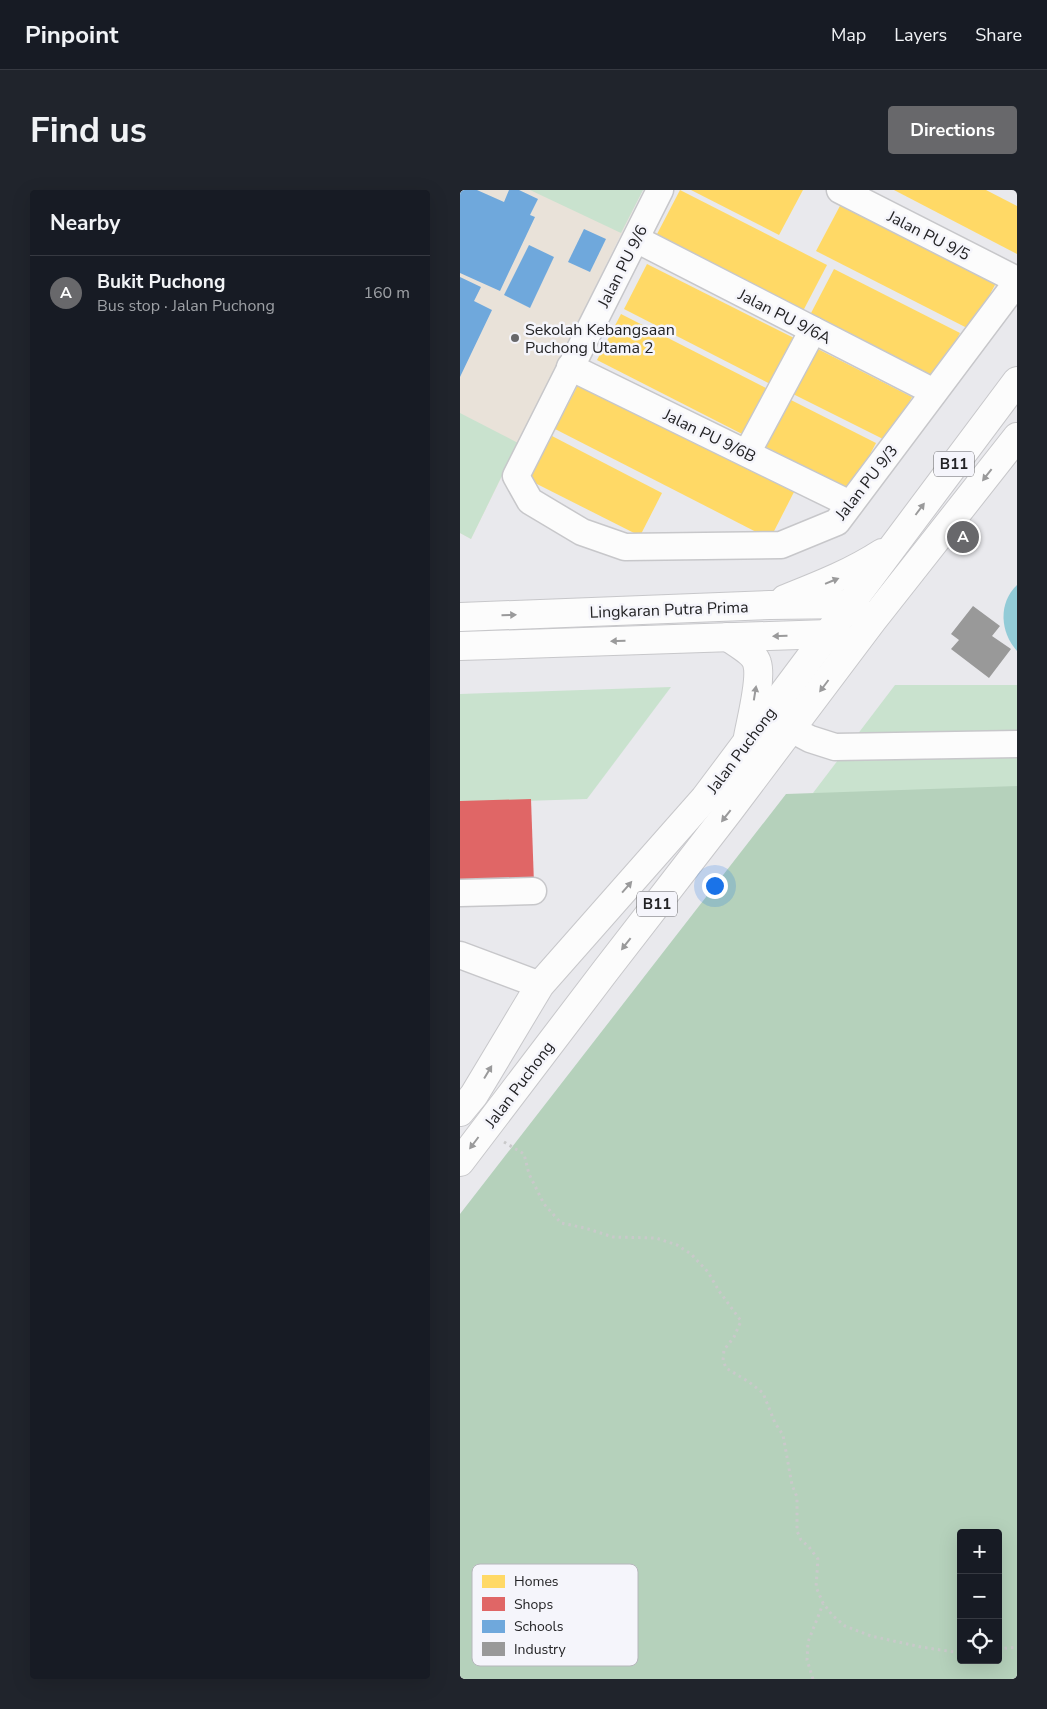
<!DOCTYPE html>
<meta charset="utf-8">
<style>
:root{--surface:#171b24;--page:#20242c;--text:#f1f3f6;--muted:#9ea1a6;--line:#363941;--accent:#68686b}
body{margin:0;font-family:"Nunito Sans",sans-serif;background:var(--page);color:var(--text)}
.controls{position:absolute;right:15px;bottom:15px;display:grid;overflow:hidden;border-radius:5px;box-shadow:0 5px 20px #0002}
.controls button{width:45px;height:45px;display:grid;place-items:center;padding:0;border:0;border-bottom:1px solid var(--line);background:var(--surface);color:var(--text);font:25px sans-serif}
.you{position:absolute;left:254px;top:695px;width:18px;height:18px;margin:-12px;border:4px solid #fff;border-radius:50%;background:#1a73e8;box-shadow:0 0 0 8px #1a73e833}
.badge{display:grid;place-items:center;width:32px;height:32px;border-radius:50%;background:var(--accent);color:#fff;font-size:16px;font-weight:700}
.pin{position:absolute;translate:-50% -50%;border:2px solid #fff;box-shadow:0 1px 5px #0006}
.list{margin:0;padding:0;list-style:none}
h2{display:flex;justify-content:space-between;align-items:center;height:65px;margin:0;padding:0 20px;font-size:21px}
h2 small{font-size:16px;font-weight:400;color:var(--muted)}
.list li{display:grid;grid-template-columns:32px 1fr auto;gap:15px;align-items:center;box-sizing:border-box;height:75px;padding:0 20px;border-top:1px solid var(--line)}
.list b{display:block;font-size:19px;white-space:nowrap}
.list p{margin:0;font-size:16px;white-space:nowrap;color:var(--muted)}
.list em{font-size:16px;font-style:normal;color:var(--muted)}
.icon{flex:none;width:28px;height:28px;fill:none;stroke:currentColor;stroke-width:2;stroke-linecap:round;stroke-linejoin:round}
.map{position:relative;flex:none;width:557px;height:1489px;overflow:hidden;border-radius:5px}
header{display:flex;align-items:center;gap:30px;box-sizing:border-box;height:70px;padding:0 25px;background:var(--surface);border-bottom:1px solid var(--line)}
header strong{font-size:24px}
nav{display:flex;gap:28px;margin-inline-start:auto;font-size:18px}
.intro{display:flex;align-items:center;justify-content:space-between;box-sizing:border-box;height:120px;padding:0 30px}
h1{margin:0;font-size:35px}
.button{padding:12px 22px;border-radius:5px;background:var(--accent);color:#fff;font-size:18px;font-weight:700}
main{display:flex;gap:30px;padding:0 30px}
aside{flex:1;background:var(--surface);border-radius:5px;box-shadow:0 5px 20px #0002}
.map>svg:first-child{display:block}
.education{fill:#e9e2d9}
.green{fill:#c9e2ce}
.forest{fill:#b5d1bb;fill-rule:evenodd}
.water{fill:#92cbd7}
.homes{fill:#ffd966}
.shops{fill:#e06666}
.schools{fill:#6fa8dc}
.industry{fill:#999}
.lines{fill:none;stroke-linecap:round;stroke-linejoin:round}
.minor-casing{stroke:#c7c7ca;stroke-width:29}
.major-casing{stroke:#c7c7ca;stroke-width:30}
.path{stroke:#c9c9ca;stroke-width:3;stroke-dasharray:2.5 4;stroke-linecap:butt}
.minor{stroke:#fcfcfc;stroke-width:26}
.major{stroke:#fcfcfc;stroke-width:28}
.oneway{fill:#9a9a9b}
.poi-dot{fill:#68686b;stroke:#f5f5fb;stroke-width:2}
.labels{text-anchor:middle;stroke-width:5;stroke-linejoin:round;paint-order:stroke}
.shield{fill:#f5f5fb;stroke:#626265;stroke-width:1}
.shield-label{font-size:15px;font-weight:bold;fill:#232325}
.street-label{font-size:16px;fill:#232325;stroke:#f5f5fb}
.poi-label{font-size:16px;fill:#232325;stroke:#f5f5fb;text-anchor:start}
.key{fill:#f5f5fb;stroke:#b6b6bb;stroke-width:1}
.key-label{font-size:14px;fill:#232325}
</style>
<header>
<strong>Pinpoint</strong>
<nav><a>Map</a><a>Layers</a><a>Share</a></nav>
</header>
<div class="intro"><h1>Find us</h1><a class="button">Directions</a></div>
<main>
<aside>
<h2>Nearby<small></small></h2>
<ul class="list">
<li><span class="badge">A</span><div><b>Bukit Puchong</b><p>Bus stop · Jalan Puchong</p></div><em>160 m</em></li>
</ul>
</aside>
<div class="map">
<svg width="557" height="1489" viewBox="0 0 557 1489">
<rect width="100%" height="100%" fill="#e9e9ed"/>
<polygon class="education" points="0,0 183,0 11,349 0,343"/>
<g class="green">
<polygon points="70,0 183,0 161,43"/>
<polygon points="0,223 58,253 11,349 0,343"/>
<polygon points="435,495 557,495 557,604 353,603"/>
<polygon points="211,497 127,609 0,613 0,504"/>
</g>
<path class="forest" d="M 557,596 L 557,1489 L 0,1489 L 0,1024 L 326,604 ZM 501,1343 L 538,1343 L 538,1470 L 501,1470 Z"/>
<path class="water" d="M 557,395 L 557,461 C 540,442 538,413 557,395 Z"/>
<g class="homes">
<polygon points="220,0 367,75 343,121 196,46"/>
<polygon points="231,0 343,0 319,45"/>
<polygon points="434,0 526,0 557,16 557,64"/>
<polygon points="381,14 536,93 511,140 356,61"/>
<polygon points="187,74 338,150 314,196 164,119"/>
<polygon points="374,79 500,143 477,189 350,125"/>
<polygon points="161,124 312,201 288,247 137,170"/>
<polygon points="350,155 452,207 429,252 327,201"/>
<polygon points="119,193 334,302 310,349 95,239"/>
<polygon points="325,207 416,253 391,301 300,254"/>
<polygon points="92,246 202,303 180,346 69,290"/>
</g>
<polygon class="shops" points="71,609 74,694 0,696 0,611"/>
<g class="schools">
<polygon points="0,0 17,0 44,12 49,0 59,0 78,9 70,25 75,27 40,101 0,83"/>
<polygon points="124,39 146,49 130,82 108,72"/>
<polygon points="69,55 94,67 70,118 44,105"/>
<polygon points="0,87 21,97 14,111 32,120 0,187"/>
</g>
<polygon class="industry" points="513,416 540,436 532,446 551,459 529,488 491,459 499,450 491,444"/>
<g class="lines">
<defs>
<g id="minor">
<polyline points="200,0 56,286 70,311 122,342 165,357 321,355 377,332 557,92"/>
<polyline points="380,0 557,90"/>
<polyline points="176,49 474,202"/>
<polyline points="110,177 390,314"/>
<polyline points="287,263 353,140"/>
<polyline points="331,539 350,549 375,557 557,554"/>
<polyline points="0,703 73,701"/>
<polyline points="0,765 80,795"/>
</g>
<g id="major">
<path d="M 325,409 C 360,395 391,383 422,363"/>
<polyline points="0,427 310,415 391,414 401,423"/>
<path d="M 268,447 C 277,454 294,462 297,473 C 302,489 291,530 288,547"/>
<polyline points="0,456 369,444 379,449"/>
<polyline points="0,922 14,905 80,795 245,608 557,191"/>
<polyline points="0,972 146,780 269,621 412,431 557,247"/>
</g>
</defs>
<use href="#minor" class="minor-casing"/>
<use href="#major" class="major-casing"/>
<g class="path">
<polyline points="44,952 64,964 69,984 84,1014 101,1033 125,1038 153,1047 196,1048 217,1055 231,1064 248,1082 259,1101 281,1131 274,1147 264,1160 263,1170 266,1178 289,1192 303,1203 315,1233 323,1245 332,1295 337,1307 337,1341 341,1350 349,1357 358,1369 356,1397 363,1413 372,1425 385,1436 411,1446 461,1457 501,1463"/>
<polyline points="538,1459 557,1457"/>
<polyline points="353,1489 347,1470 348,1452 363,1414"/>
</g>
<use href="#minor" class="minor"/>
<use href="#major" class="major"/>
</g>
<defs><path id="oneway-solid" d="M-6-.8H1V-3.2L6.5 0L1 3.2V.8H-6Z" transform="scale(1.25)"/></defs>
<g class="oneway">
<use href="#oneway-solid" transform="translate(527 285) rotate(128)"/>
<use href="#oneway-solid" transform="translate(460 319) rotate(-53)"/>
<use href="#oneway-solid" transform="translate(372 391) rotate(-22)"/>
<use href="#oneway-solid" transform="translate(49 425) rotate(-2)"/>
<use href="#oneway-solid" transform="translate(320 446) rotate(178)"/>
<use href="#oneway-solid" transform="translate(158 451) rotate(178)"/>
<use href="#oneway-solid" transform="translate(364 496) rotate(127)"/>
<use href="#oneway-solid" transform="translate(295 503) rotate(-81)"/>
<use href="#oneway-solid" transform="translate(266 626) rotate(128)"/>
<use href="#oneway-solid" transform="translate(167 697) rotate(-49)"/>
<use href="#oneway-solid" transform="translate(166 754) rotate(128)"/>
<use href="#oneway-solid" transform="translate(28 882) rotate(-59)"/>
<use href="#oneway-solid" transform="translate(14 953) rotate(127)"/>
</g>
<circle class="poi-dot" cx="55" cy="148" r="5"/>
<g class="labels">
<g class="shield">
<rect x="474" y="261.5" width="40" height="25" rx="4"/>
<rect x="177" y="701.5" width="40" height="25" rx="4"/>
</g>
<g class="shield-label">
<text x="494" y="279">B11</text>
<text x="197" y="719">B11</text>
</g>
<g class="street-label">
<text transform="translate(469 45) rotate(27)" y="6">Jalan PU 9/5</text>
<text transform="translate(162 76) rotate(-63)" y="6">Jalan PU 9/6</text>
<text transform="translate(325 126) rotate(27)" y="6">Jalan PU 9/6A</text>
<text transform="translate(250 245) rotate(26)" y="6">Jalan PU 9/6B</text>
<text transform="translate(406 292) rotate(-52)" y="6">Jalan PU 9/3</text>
<text transform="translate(209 419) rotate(-2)" y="6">Lingkaran Putra Prima</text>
<text transform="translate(281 560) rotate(-53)" y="6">Jalan Puchong</text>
<text transform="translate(59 894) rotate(-53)" y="6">Jalan Puchong</text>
</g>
<g class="poi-label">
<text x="65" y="145">Sekolah Kebangsaan<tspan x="65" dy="18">Puchong Utama 2</tspan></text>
</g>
</g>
<rect x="12" y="1374" width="166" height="102" rx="8" class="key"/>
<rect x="22" y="1385" width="23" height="13" fill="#ffd966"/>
<rect x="22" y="1407" width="23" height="14" fill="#e06666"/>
<rect x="22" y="1430" width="23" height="13" fill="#6fa8dc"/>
<rect x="22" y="1452" width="23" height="14" fill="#999"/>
<g class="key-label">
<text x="54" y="1396">Homes</text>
<text x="54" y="1419">Shops</text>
<text x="54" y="1441">Schools</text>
<text x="54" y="1464">Industry</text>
</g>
</svg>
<div class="controls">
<button>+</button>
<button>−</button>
<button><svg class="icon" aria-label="locate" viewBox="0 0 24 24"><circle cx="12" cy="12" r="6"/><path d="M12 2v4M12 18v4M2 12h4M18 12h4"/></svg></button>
</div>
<div class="you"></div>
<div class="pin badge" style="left:503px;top:347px">A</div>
</div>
</main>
